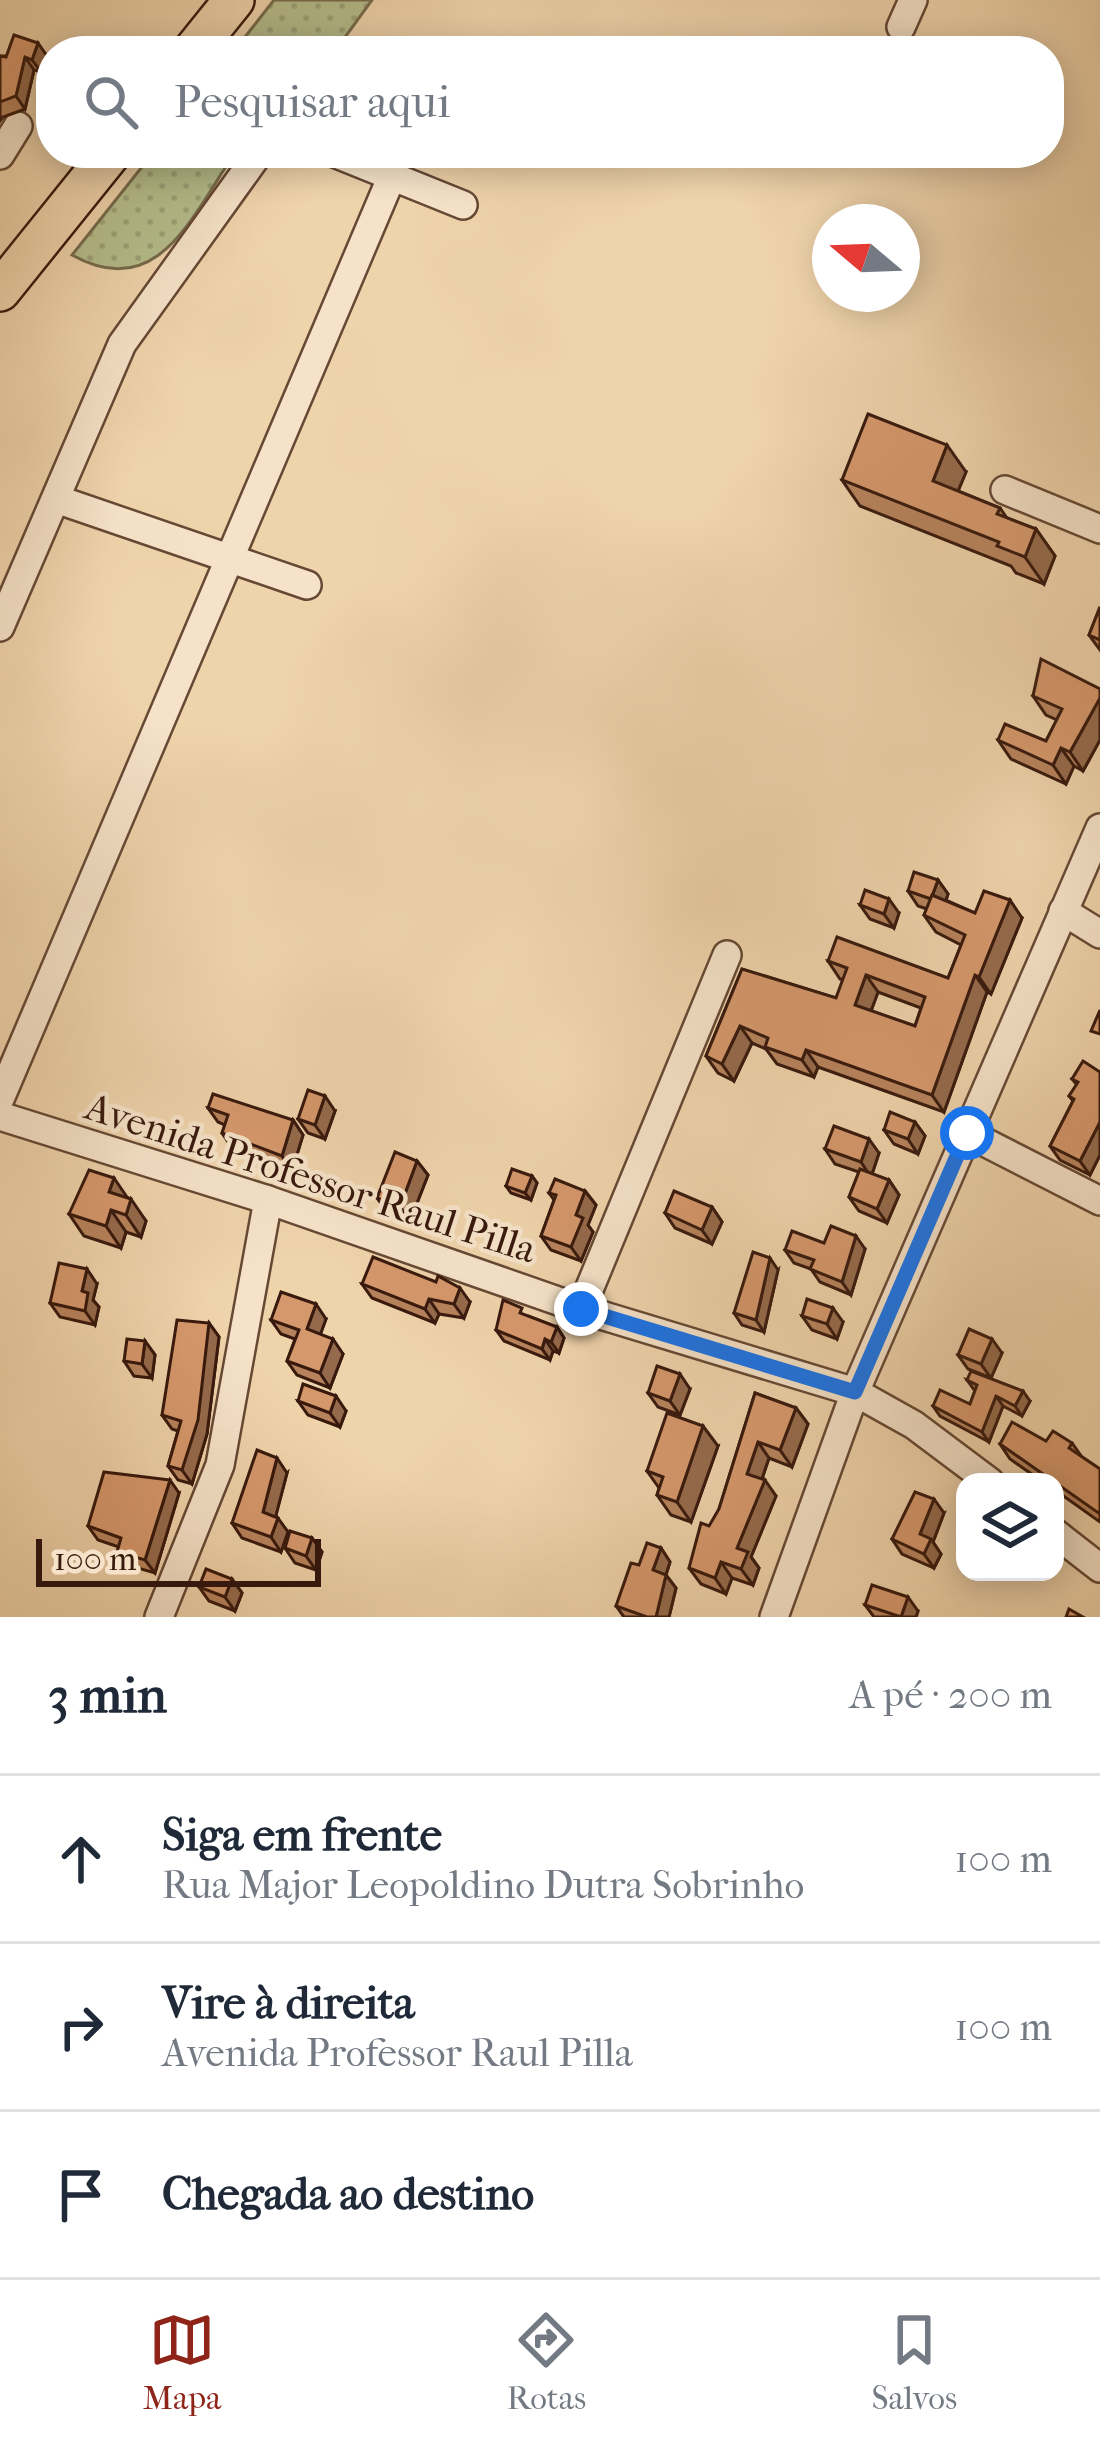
<!DOCTYPE html>
<html lang="pt">
<meta charset="utf-8">
<style>
:root{--surface:#fff;--page:#f2f2f3;--text:#1f2937;--muted:#747a83;--line:#e0e1e3;--accent:#8f2418}
body{margin:0;font-family:"IM FELL French Canon",serif;background:var(--page);color:var(--text)}
.controls{position:absolute;right:36px;bottom:36px;display:grid;overflow:hidden;border-radius:24px;box-shadow:0 6px 30px #0003}
.controls button{width:108px;height:108px;display:grid;place-items:center;padding:0;border:0;border-bottom:3px solid var(--line);background:var(--surface);color:var(--text);font:60px sans-serif}
.compass{position:absolute;left:812px;top:204px;width:108px;height:108px;border-radius:50%;background:var(--surface);box-shadow:0 6px 30px #0003;rotate:289deg}
.scale{position:absolute;left:36px;bottom:30px;width:285px;box-sizing:border-box;padding-left:12px;border:6px solid #38190d;border-top:0;font-size:33px;line-height:42px;white-space:nowrap;color:#38190d;-webkit-text-stroke:9px #f5e2c8;paint-order:stroke}
.stop{position:absolute;width:36px;height:36px;margin:-27px;border:9px solid #1a73e8;border-radius:50%;background:#fff}
.stop.end{background:#1a73e8;border-color:#fff;box-shadow:0 3px 12px #0008}
.list{margin:0;padding:0;list-style:none}
h2{display:flex;justify-content:space-between;align-items:center;height:156px;margin:0;padding:0 48px;font-size:51px}
h2 small{font-size:39px;font-weight:400;color:var(--muted)}
.list li{display:grid;grid-template-columns:78px 1fr auto;gap:36px;align-items:center;box-sizing:border-box;height:168px;padding:0 48px;border-top:3px solid var(--line)}
.list b{display:block;font-size:45px;white-space:nowrap}
.list p{margin:0;font-size:39px;white-space:nowrap;color:var(--muted)}
.list em{font-size:39px;font-style:normal;color:var(--muted)}
.icon{flex:none;width:66px;height:66px;fill:none;stroke:currentColor;stroke-width:2;stroke-linecap:round;stroke-linejoin:round}
.map{position:relative;flex:none;width:1100px;height:1617px;overflow:hidden}
.search{position:absolute;background:var(--surface);box-shadow:0 6px 30px #0003;left:36px;right:36px;top:36px;height:132px;display:flex;align-items:center;gap:30px;box-sizing:border-box;padding:0 42px;border-radius:48px;color:var(--muted);font-size:45px}
.sheet{height:660px;background:var(--surface)}
nav{display:flex;justify-content:space-around;align-items:center;box-sizing:border-box;height:168px;border-top:3px solid var(--line);background:var(--surface);font-size:33px;color:var(--muted)}
nav a{display:grid;justify-items:center;gap:6px}
nav .on{color:var(--accent)}
.map>svg:first-child{display:block}
.grass{fill:url(#grass-dots);stroke:#766b4c;stroke-width:3}
.lines{fill:none;stroke-linecap:round;stroke-linejoin:round}
.minor-casing{stroke:#664834;stroke-width:32}
.highway-casing{stroke:#38190d;stroke-width:44}
.minor{stroke:#f5e2c8;stroke-width:27}
.highway{stroke:#efd3ab;stroke-width:39}
.wall{fill:#b7835d;stroke:#38190d;stroke-width:3;fill-rule:evenodd}
.shaded-wall{fill:#956a4c;stroke:#38190d;stroke-width:3}
.building{fill:#d5986c;stroke:#38190d;stroke-width:3;fill-rule:evenodd}
.route{stroke:#1a73e8;stroke-width:15}
.labels{text-anchor:middle;stroke-width:9;stroke-linejoin:round;paint-order:stroke}
.street-label{font-size:39px;fill:#38190d;stroke:#f5e2c8}
</style>
<div class="map">
<svg width="1100" height="1617" viewBox="0 0 1100 1617">
<defs>
<pattern id="grass-dots" width="8" height="8" patternUnits="userSpaceOnUse" patternTransform="scale(3)"><rect width="8" height="8" fill="#b5bd8c"/><path d="M2 2h.1M6 6h.1" fill="none" stroke="#9ca278" stroke-width="1.8" stroke-linecap="round"/></pattern>
</defs>
<rect width="100%" height="100%" fill="#efd3ab"/>
<filter id="stains"><feTurbulence type="fractalNoise" baseFrequency=".00167" numOctaves="4"/><feColorMatrix values="0 0 0 0 .2 0 0 0 0 .09 0 0 0 0 .02 0 0 0 .5 -.17"/></filter>
<radialGradient id="worn" r=".72"><stop offset=".6" stop-color="#630" stop-opacity="0"/><stop offset="1" stop-color="#630" stop-opacity=".3"/></radialGradient>
<g class="grass">
<polygon points="274,0 372,0 335,51 234,51"/>
<path d="M 153,153 L 235,153 C 193,213 159,304 72,255 Z"/>
</g>
<g class="lines">
<defs>
<g id="minor">
<polyline points="901,27 913,0"/>
<polyline points="334,153 463,205"/>
<polyline points="0,155 18,126"/>
<polyline points="1005,490 1100,529"/>
<polyline points="56,499 307,585"/>
<polyline points="0,627 122,344 259,153"/>
<polyline points="1063,911 1100,934"/>
<polyline points="0,1099 392,176"/>
<polyline points="0,1116 268,1200 581,1309 855,1392 914,1425 990,1482"/>
<polyline points="967,1133 1100,1201"/>
<polyline points="581,1309 727,955"/>
<polyline points="1055,1533 1100,1568"/>
<polyline points="159,1617 220,1465 268,1200"/>
<polyline points="774,1617 855,1392 1100,828"/>
</g>
<g id="highway">
<polyline points="193,51 234,0"/>
<polyline points="0,291 111,153"/>
</g>
</defs>
<use href="#minor" class="minor-casing"/>
<use href="#highway" class="highway-casing"/>
<use href="#minor" class="minor"/>
<use href="#highway" class="highway"/>
</g>
<g class="wall">
<polygon points="0,56 47,56 41,72 34,70 25,109 3,117 0,121"/>
<polygon points="966,472 958,491 1000,508 1007,518 1036,529 1055,556 1044,584 1016,573 1011,566 860,506 842,480"/>
<polygon points="1100,607 1100,650 1089,635"/>
<polygon points="1100,689 1100,740 1083,771 1074,766 1066,784 1011,759 998,740 1046,741 1057,720 1046,715 1033,696"/>
<path d="M 938,880 L 948,894 L 946,900 L 975,913 L 1022,918 L 991,994 L 987,992 L 944,1112 L 818,1067 L 814,1077 L 777,1064 L 766,1049 L 752,1043 L 734,1081 L 718,1073 L 706,1056 L 742,969 L 836,998 L 843,980 L 840,979 L 828,961 L 948,978 L 961,945 L 936,932 L 924,915 L 927,909 L 918,906 L 908,891 ZM 878,992 L 921,1008 L 915,1026 L 871,1011 Z"/>
<polygon points="860,905 899,913 894,928 870,919"/>
<polygon points="1100,1072 1100,1155 1090,1175 1060,1160 1050,1146 1073,1101 1069,1096 1077,1085 1072,1079"/>
<polygon points="208,1108 293,1120 303,1135 292,1171 232,1148 222,1133 225,1125 218,1122"/>
<polygon points="335,1111 325,1139 308,1133 298,1119"/>
<polygon points="915,1122 925,1136 918,1154 894,1144 884,1130"/>
<polygon points="825,1149 879,1153 872,1174 889,1180 899,1195 887,1223 859,1211 849,1197 859,1172 835,1164"/>
<polygon points="417,1161 428,1175 410,1221 387,1212 377,1198"/>
<polygon points="532,1176 537,1183 531,1200 511,1193 506,1186"/>
<polygon points="585,1191 596,1205 588,1225 593,1232 581,1261 551,1250 541,1236 554,1200 549,1193"/>
<polygon points="128,1198 146,1221 141,1237 126,1232 121,1248 84,1236 69,1214"/>
<polygon points="712,1207 722,1222 712,1244 675,1228 665,1213"/>
<polygon points="824,1243 865,1249 851,1295 820,1282 811,1269 794,1263 785,1250"/>
<polygon points="778,1270 764,1332 742,1325 734,1313"/>
<polygon points="97,1284 93,1300 99,1307 95,1325 60,1317 50,1303"/>
<polygon points="362,1284 470,1302 464,1318 439,1314 435,1323 372,1298"/>
<polygon points="528,1316 557,1327 564,1338 559,1353 553,1351 550,1360 504,1341 496,1330"/>
<polygon points="802,1316 843,1322 837,1339 812,1330"/>
<polygon points="326,1319 320,1334 343,1354 330,1388 297,1375 287,1361 295,1339 281,1334 271,1320"/>
<polygon points="209,1323 219,1337 207,1434 192,1484 178,1480 168,1466 178,1431 172,1429 162,1415"/>
<polygon points="145,1341 155,1355 152,1378 134,1376 124,1361"/>
<polygon points="1002,1353 991,1378 968,1369 958,1355"/>
<polygon points="967,1380 1030,1401 1022,1416 1003,1406 989,1442 940,1416 933,1406 970,1404 975,1391"/>
<polygon points="690,1389 680,1415 658,1407 648,1393"/>
<polygon points="755,1393 796,1408 808,1424 792,1467 769,1458 762,1479 776,1496 751,1557 759,1568 753,1585 732,1578 726,1594 701,1584 689,1568 719,1509"/>
<polygon points="298,1401 346,1411 340,1427 308,1415"/>
<polygon points="1046,1441 1072,1443 1082,1457 1100,1469 1100,1522 1055,1490 1055,1482 1043,1482 1010,1459 1000,1444"/>
<polygon points="718,1446 691,1522 671,1515 657,1495 659,1488 647,1471"/>
<polygon points="287,1473 275,1517 288,1532 281,1552 242,1538 232,1523"/>
<polygon points="179,1493 155,1573 127,1565 117,1552 119,1547 98,1540 88,1526"/>
<polygon points="944,1513 933,1542 941,1554 934,1568 902,1554 892,1539"/>
<polygon points="312,1538 322,1552 316,1570 295,1563 285,1548"/>
<polygon points="661,1548 670,1562 666,1575 676,1588 669,1617 624,1617 616,1606 639,1565"/>
<polygon points="232,1579 242,1593 235,1611 209,1601 199,1587"/>
<polygon points="865,1605 918,1611 916,1617 874,1617"/>
</g>
<g class="shaded-wall">
<polygon points="38,43 47,56 41,72 32,60"/>
<polygon points="25,57 34,70 25,109 16,96"/>
<polygon points="947,445 966,472 951,508 933,481"/>
<polygon points="1036,529 1055,556 1044,584 1025,557"/>
<polygon points="1100,698 1100,740 1083,771 1070,752"/>
<polygon points="1061,748 1074,766 1066,784 1053,765"/>
<polygon points="938,880 948,894 941,914 931,899"/>
<polygon points="889,899 899,913 894,928 884,914"/>
<polygon points="1010,900 1022,918 991,994 979,977"/>
<polygon points="866,975 878,992 867,1022 855,1005"/>
<polygon points="975,975 987,992 944,1112 932,1095"/>
<polygon points="740,1026 752,1043 734,1081 722,1064"/>
<polygon points="806,1050 818,1067 814,1077 802,1060"/>
<polygon points="325,1096 335,1111 325,1139 315,1125"/>
<polygon points="293,1120 303,1135 292,1171 282,1156"/>
<polygon points="915,1122 925,1136 918,1154 908,1139"/>
<polygon points="1100,1122 1100,1155 1090,1175 1080,1161"/>
<polygon points="869,1139 879,1153 871,1177 861,1162"/>
<polygon points="417,1161 428,1175 410,1221 400,1207"/>
<polygon points="532,1176 537,1183 531,1200 525,1193"/>
<polygon points="114,1178 129,1200 109,1192"/>
<polygon points="889,1180 899,1195 887,1223 877,1209"/>
<polygon points="585,1191 596,1205 588,1225 593,1232 581,1261 571,1247 576,1215"/>
<polygon points="131,1199 146,1221 141,1237 126,1215"/>
<polygon points="712,1207 722,1222 712,1244 702,1230"/>
<polygon points="111,1210 126,1232 121,1248 106,1226"/>
<polygon points="856,1236 865,1249 851,1295 842,1282"/>
<polygon points="770,1258 778,1270 764,1332 756,1320"/>
<polygon points="87,1269 97,1284 93,1300 99,1307 95,1325 85,1311 82,1291"/>
<polygon points="460,1288 470,1302 464,1318 454,1304"/>
<polygon points="429,1299 439,1314 435,1323 425,1309"/>
<polygon points="316,1304 326,1319 317,1344 307,1329"/>
<polygon points="833,1308 843,1322 837,1339 827,1324"/>
<polygon points="209,1323 219,1337 207,1434 192,1484 182,1470"/>
<polygon points="557,1327 564,1338 559,1353 551,1342"/>
<polygon points="333,1339 343,1354 330,1388 320,1373"/>
<polygon points="545,1339 553,1351 550,1360 542,1349"/>
<polygon points="992,1339 1002,1353 991,1378 981,1364"/>
<polygon points="145,1341 155,1355 152,1378 142,1364"/>
<polygon points="680,1374 690,1389 680,1415 670,1401"/>
<polygon points="1023,1391 1030,1401 1022,1416 1015,1406"/>
<polygon points="336,1396 346,1411 340,1427 330,1413"/>
<polygon points="996,1396 1003,1406 989,1442 982,1432"/>
<polygon points="796,1408 808,1424 792,1467 780,1450"/>
<polygon points="703,1426 718,1446 691,1522 677,1502"/>
<polygon points="758,1442 769,1458 758,1490 747,1474"/>
<polygon points="277,1458 287,1473 273,1527 263,1512"/>
<polygon points="170,1480 179,1493 155,1573 145,1560"/>
<polygon points="765,1480 776,1496 751,1557 759,1568 753,1585 741,1569 737,1548"/>
<polygon points="934,1499 944,1513 933,1542 941,1554 934,1568 924,1554 920,1534"/>
<polygon points="278,1518 288,1532 281,1552 271,1537"/>
<polygon points="312,1538 322,1552 316,1570 306,1556"/>
<polygon points="661,1548 670,1562 663,1584 653,1570"/>
<polygon points="721,1562 732,1578 726,1594 715,1578"/>
<polygon points="666,1575 676,1588 669,1617 656,1617"/>
<polygon points="232,1579 242,1593 235,1611 225,1597"/>
<polygon points="908,1597 918,1611 916,1617 901,1617"/>
</g>
<g class="building">
<polygon points="14,35 38,43 32,60 25,57 16,96 0,102 0,56 6,57"/>
<polygon points="868,414 947,445 933,481 1000,508 997,514 1036,529 1025,557 997,546 999,542 842,480"/>
<polygon points="1100,607 1100,640 1089,635"/>
<polygon points="1041,659 1100,689 1100,698 1070,752 1061,748 1053,765 998,740 1005,724 1046,741 1062,709 1033,696"/>
<polygon points="914,872 938,880 931,899 908,891"/>
<polygon points="865,890 889,899 884,914 860,905"/>
<path d="M 984,891 L 1010,900 L 979,977 L 975,975 L 932,1095 L 806,1050 L 802,1060 L 765,1047 L 768,1038 L 740,1026 L 722,1064 L 706,1056 L 742,969 L 836,998 L 847,968 L 828,961 L 837,937 L 948,978 L 965,935 L 924,915 L 932,895 L 975,913 ZM 866,975 L 925,997 L 915,1026 L 855,1005 Z"/>
<polygon points="1100,1010 1100,1034 1091,1031"/>
<polygon points="1083,1061 1100,1072 1100,1122 1080,1161 1050,1146 1074,1099 1069,1096 1078,1082 1072,1079"/>
<polygon points="308,1090 325,1096 315,1125 298,1119"/>
<polygon points="213,1094 293,1120 282,1156 222,1133 228,1115 208,1108"/>
<polygon points="890,1112 915,1122 908,1139 884,1130"/>
<polygon points="834,1126 869,1139 861,1162 825,1149"/>
<polygon points="395,1152 417,1161 400,1207 377,1198"/>
<polygon points="512,1169 532,1176 525,1193 506,1186"/>
<polygon points="860,1169 889,1180 877,1209 849,1197"/>
<polygon points="89,1170 114,1178 109,1192 131,1199 126,1215 111,1210 106,1226 69,1214"/>
<polygon points="555,1179 585,1191 576,1215 583,1218 571,1247 541,1236 556,1195 549,1193"/>
<polygon points="674,1191 712,1207 702,1230 665,1213"/>
<polygon points="831,1226 856,1236 842,1282 810,1269 814,1260 785,1250 792,1231 824,1243"/>
<polygon points="753,1252 770,1258 756,1320 734,1313"/>
<polygon points="373,1257 436,1282 438,1276 460,1288 454,1304 429,1299 425,1309 362,1284"/>
<polygon points="59,1263 87,1269 82,1291 88,1293 85,1311 50,1303"/>
<polygon points="281,1292 316,1304 307,1329 333,1339 320,1373 287,1361 299,1330 271,1320"/>
<polygon points="807,1299 833,1308 827,1324 802,1316"/>
<polygon points="503,1300 522,1308 520,1313 557,1327 551,1342 545,1339 542,1349 496,1330"/>
<polygon points="177,1320 209,1323 198,1420 182,1470 168,1466 181,1421 162,1415"/>
<polygon points="969,1329 992,1339 981,1364 958,1355"/>
<polygon points="127,1339 145,1341 142,1364 124,1361"/>
<polygon points="657,1366 680,1374 670,1401 648,1393"/>
<polygon points="971,1371 1023,1391 1015,1406 996,1396 982,1432 933,1406 940,1390 970,1404 977,1385 967,1380"/>
<polygon points="303,1384 336,1396 330,1413 298,1401"/>
<polygon points="755,1393 796,1408 780,1450 758,1442 747,1474 765,1480 737,1548 748,1552 741,1569 721,1562 715,1578 689,1568 701,1523 709,1526 719,1509"/>
<polygon points="667,1413 703,1426 677,1502 657,1495 663,1477 647,1471"/>
<polygon points="1012,1422 1046,1441 1053,1431 1072,1443 1069,1448 1100,1469 1100,1514 1000,1444"/>
<polygon points="257,1450 277,1458 263,1512 278,1518 271,1537 232,1523"/>
<polygon points="104,1472 170,1480 145,1560 117,1552 121,1538 88,1526"/>
<polygon points="915,1492 934,1499 920,1534 931,1539 924,1554 892,1539"/>
<polygon points="290,1531 312,1538 306,1556 285,1548"/>
<polygon points="647,1543 661,1548 653,1570 666,1575 656,1617 647,1617 616,1606 631,1563 639,1565"/>
<polygon points="206,1569 232,1579 225,1597 199,1587"/>
<polygon points="872,1585 908,1597 901,1617 865,1605"/>
<polygon points="1069,1609 1083,1617 1066,1617"/>
</g>
<g class="lines">
<polyline class="route" points="581,1309 855,1392 967,1133"/>
</g>
<g class="labels">
<g class="street-label">
<text transform="translate(311 1177) rotate(18)" y="14">Avenida Professor Raul Pilla</text>
</g>
</g>
<rect width="100%" height="100%" filter="url(#stains)"/>
<rect width="100%" height="100%" fill="url(#worn)"/>
</svg>
<div class="controls">
<button><svg class="icon" aria-label="layers" viewBox="0 0 24 24"><path d="M12 4l9 5-9 5-9-5zM3 14l9 5 9-5"/></svg></button>
</div>
<svg class="compass" viewBox="-18 -18 36 36"><path d="M0-13l5 13h-10z" fill="#e53935"/><path d="M0 13l5-13h-10z" fill="#747a83"/></svg>
<div class="scale">100 m</div>
<div class="stop" style="left:967px;top:1133px"></div>
<div class="stop end" style="left:581px;top:1309px"></div>
<div class="search"><svg class="icon" aria-label="search" viewBox="0 0 24 24"><circle cx="10" cy="10" r="6"/><path d="M15 15l6 6"/></svg>Pesquisar aqui</div>
</div>
<section class="sheet">
<h2>3 min<small>A pé · 200 m</small></h2>
<ul class="list">
<li><svg class="icon" aria-label="ahead" viewBox="0 0 24 24"><path d="M12 20V5M6 11l6-6 6 6"/></svg><div><b>Siga em frente</b><p>Rua Major Leopoldino Dutra Sobrinho</p></div><em>100 m</em></li>
<li><svg class="icon" aria-label="right" viewBox="0 0 24 24"><path d="M7 20v-9h11M14 6l5 5-5 5"/></svg><div><b>Vire à direita</b><p>Avenida Professor Raul Pilla</p></div><em>100 m</em></li>
<li><svg class="icon" aria-label="arrive" viewBox="0 0 24 24"><path d="M6 21V4h12l-3 4 3 4H6"/></svg><div><b>Chegada ao destino</b></div></li>
</ul>
</section>
<nav>
<a class="on"><svg class="icon" aria-label="map" viewBox="0 0 24 24"><path d="M3 6l6-2 6 2 6-2v14l-6 2-6-2-6 2zM9 4v14M15 6v14"/></svg>Mapa</a>
<a><svg class="icon" aria-label="directions" viewBox="0 0 24 24"><path d="M12 3l9 9-9 9-9-9zM9 14v-3h6M13 9l2 2-2 2"/></svg>Rotas</a>
<a><svg class="icon" aria-label="saved" viewBox="0 0 24 24"><path d="M7 4h10v16l-5-4-5 4z"/></svg>Salvos</a>
</nav>
